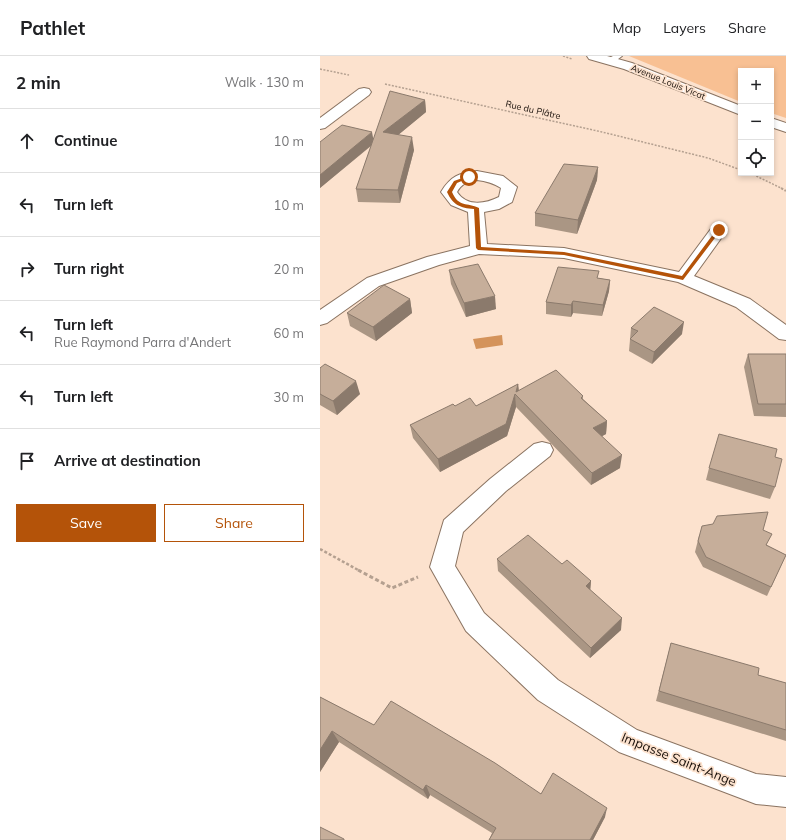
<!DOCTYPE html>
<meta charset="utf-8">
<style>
:root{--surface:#fff;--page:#f6f6f6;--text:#202124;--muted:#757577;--line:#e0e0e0;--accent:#b45309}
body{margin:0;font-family:Mulish,sans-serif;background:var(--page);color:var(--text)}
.controls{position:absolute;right:12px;top:12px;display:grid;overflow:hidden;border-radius:0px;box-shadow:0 2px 6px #0003}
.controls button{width:36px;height:36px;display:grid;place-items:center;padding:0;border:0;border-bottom:1px solid var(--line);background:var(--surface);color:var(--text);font:20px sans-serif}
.stop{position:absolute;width:12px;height:12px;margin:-9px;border:3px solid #b45309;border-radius:50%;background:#fff}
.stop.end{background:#b45309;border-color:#fff;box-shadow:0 1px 4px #0008}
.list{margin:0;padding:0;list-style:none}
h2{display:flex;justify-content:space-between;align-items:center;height:52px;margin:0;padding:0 16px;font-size:17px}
h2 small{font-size:13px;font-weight:400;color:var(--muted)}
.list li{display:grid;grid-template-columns:26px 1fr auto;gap:12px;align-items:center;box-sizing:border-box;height:64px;padding:0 16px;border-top:1px solid var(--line)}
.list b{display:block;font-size:15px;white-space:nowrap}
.list p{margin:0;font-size:13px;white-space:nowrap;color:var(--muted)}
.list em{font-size:13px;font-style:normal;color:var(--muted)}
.actions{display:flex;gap:8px;padding:12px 16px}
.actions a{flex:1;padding:9px 0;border:1px solid var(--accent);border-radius:0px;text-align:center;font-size:14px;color:var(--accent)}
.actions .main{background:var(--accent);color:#fff}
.icon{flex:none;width:22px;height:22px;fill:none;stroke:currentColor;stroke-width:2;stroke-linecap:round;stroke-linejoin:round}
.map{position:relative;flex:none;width:466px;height:784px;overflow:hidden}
header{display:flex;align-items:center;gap:24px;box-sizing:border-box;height:56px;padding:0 20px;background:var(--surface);border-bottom:1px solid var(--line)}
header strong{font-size:19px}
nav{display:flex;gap:22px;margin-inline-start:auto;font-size:14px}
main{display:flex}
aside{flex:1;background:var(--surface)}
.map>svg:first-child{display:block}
.green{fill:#f8c093}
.water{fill:#d4935b}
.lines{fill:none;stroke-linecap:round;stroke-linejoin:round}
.lane-casing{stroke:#8a7361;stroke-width:2}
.street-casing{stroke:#8a7361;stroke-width:2}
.secondary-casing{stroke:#8a7361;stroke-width:2}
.path-far3{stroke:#b4a090;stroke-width:1.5;stroke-dasharray:2 1.5;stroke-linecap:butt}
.path-far2{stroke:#b4a090;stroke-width:2;stroke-dasharray:2.5 1.5;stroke-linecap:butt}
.path-far1{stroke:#b4a090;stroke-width:2.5;stroke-dasharray:3 2;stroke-linecap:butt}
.path{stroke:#b4a090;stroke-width:3;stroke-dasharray:4 2.5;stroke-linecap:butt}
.lane{fill:#fff;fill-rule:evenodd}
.street{fill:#fff;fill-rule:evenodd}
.secondary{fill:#fff;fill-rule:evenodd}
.wall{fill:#aa9684}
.shaded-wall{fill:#8b7a6c}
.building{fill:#c6ae9a;stroke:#8b7a6c}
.route{fill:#b45309}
.labels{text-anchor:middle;stroke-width:3.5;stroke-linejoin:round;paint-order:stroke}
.far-street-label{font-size:9px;fill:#160d07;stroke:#fce2ce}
.near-street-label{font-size:13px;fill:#160d07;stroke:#fce2ce}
</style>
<header>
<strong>Pathlet</strong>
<nav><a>Map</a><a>Layers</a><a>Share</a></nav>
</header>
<main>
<aside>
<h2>2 min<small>Walk · 130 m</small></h2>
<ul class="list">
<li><svg class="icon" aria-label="ahead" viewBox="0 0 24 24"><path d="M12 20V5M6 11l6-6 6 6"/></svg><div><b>Continue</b></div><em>10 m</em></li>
<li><svg class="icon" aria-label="left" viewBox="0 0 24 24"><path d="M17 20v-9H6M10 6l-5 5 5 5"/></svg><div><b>Turn left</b></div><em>10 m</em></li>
<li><svg class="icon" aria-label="right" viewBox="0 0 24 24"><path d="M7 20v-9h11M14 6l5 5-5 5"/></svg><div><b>Turn right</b></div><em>20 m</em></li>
<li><svg class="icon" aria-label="left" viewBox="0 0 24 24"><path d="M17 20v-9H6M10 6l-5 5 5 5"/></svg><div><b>Turn left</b><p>Rue Raymond Parra d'Andert</p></div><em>60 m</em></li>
<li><svg class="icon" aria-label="left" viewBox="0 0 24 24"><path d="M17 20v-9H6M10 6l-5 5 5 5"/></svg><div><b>Turn left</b></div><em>30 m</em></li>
<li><svg class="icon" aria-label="arrive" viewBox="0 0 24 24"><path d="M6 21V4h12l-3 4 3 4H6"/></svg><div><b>Arrive at destination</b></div></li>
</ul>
<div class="actions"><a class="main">Save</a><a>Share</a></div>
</aside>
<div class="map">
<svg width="466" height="784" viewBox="0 0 466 784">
<rect width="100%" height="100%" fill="#fce2ce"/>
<polygon class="green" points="309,0 466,0 466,62 451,57 451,15 421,15 421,46"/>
<polygon class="water" points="182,279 183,289 156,293 153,283"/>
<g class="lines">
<defs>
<polygon id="lane" points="293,0 302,0 293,7 287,7 287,3"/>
<g id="street">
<polygon points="44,32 49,33 51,36 49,39 5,72 0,73 0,62 39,33"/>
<path d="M 157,115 L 183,120 L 197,131 L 192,146 L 179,153 L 164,156 L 167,188 L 244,192 L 359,216 L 393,170 L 399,169 L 405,170 L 407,174 L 374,220 L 430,243 L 466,269 L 466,284 L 459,283 L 416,251 L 358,226 L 244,202 L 159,198 L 119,209 L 59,230 L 7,267 L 0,269 L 0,254 L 47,222 L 107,201 L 150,190 L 148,156 L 131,149 L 121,136 C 131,120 139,117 157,115 ZM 157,124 C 166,125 173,127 181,132 L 179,141 C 165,148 147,151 137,136 C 141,128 148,125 157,124 Z"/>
<polygon points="222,386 230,388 233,394 230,400 186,435 143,476 135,510 164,557 238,624 317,674 436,718 466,721 466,751 436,748 299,696 218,644 146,575 110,511 124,464 170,423 214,388"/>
</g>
<g id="secondary">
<polygon points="267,0 287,0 312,7 421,50 421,59 304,13 269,3"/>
<polygon points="451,62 466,67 466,76 451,71"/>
</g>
</defs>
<use href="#lane" class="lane-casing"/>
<use href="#street" class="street-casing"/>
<use href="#secondary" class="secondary-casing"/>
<g class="path-far3">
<polyline points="243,0 252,3"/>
<polyline points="0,13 29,19"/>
<polyline points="65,28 282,76 388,102 421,114"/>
<polyline points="430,117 463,133"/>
</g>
<polyline class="path-far2" points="461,132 466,135"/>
<polyline class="path-far1" points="0,493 40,515"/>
<polyline class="path" points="38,514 72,532 98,521"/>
<use href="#lane" class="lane"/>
<use href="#street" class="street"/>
<use href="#secondary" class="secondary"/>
</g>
<g class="wall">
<polygon points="105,44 106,56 78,79 94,94 80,147 38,146 36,133 51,90 0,132 0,86 53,83"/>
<polygon points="278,111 277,124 257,178 215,170 215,157"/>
<polygon points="129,214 176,253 146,261 131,228"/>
<polygon points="278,222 290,224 289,235 282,260 253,257 251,261 226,258 226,246"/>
<polygon points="90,243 92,257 56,285 30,270 27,257"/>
<polygon points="311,272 362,278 332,308 309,295"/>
<polygon points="428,298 466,298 466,361 434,360 424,311"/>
<polygon points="0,312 40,338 17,359 0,349 0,351"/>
<polygon points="198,328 199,334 263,340 263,343 287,365 286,378 282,380 300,412 271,429 196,351 187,380 120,416 93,382 90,369 135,350 156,350"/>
<polygon points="389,412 455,431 450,443 386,424"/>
<polygon points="443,474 447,489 466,499 447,540 383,511 375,496 379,480"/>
<polygon points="177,503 242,508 271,525 270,534 301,574 270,602 178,515"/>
<polygon points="351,587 438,619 466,627 466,685 336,645"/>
<polygon points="0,641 54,669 221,738 285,761 273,784 169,784 172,777 110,739 108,743 19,686 0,716"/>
</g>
<g class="shaded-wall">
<polygon points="105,44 106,56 66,89 63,76"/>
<polygon points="52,76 54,87 0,132 0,119"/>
<polygon points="92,81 94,94 80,147 78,134"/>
<polygon points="278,111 277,124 257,178 258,164"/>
<polygon points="290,224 289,235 282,260 283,249"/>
<polygon points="175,240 176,253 146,261 144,247"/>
<polygon points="90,243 92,257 56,285 53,271"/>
<polygon points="253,245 253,257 251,261 251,249"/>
<polygon points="364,266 362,278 332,308 334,296"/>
<polygon points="36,325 40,338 17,359 13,345"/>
<polygon points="198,328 199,341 196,336"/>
<polygon points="195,338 196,351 187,380 120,416 118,403"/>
<polygon points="287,365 286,378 273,385 273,372"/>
<polygon points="302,399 300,412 271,429 272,417"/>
<polygon points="271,525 270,537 266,530"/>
<polygon points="302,562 301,574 270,602 271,592"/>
<polygon points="12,675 19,686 0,716 0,694"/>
<polygon points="106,729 110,739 108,743 103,734"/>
<polygon points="287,752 285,761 273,784 270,784"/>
</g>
<g class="building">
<polygon points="70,35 105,44 63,76 92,81 78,134 36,133"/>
<polygon points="22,69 52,76 0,119 0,86 14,75"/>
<polygon points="244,108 278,111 258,164 215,157"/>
<polygon points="158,208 175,240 144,247 129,214"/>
<polygon points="238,211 279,215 277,222 290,224 283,249 253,245 251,249 226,246"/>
<polygon points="64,229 90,243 53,271 27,257"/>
<polygon points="334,251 364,266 334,296 310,283 318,275 311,272"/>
<polygon points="428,298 466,298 466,348 438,348"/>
<polygon points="5,308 36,325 13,345 0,338 0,312"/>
<polygon points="236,314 263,340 261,342 287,365 273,372 302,399 272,417 195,338 186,368 118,403 90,369 133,348 135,350 150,342 156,350 198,328 196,336"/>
<polygon points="399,378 457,393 455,401 462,403 455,431 389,412"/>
<polygon points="448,456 443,474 452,478 446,489 466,499 451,531 386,501 378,485 382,470 393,468 397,460"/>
<polygon points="208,479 242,508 247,504 271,525 266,530 302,562 271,592 177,503"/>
<polygon points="351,587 439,612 438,619 466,627 466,674 339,635"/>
<polygon points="0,641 54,669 71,645 175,707 221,738 233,717 287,752 270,784 169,784 176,772 106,729 103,734 12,675 0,694"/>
<polygon points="0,771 24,783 24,784 0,784"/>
</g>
<path class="route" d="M 148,120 L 151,121 L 137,127 L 132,136 C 139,152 147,146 159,152 L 161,191 L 244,196 L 362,220 L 397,173 L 401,174 L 363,224 L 244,199 L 158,194 L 156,192 L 154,153 C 140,152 133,149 127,136 L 134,125 Z"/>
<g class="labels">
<g class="far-street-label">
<text transform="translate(348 26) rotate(22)" y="3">Avenue Louis Vicat</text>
<text transform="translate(213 54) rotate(13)" y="3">Rue du Plâtre</text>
</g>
<g class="near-street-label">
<text transform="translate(359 703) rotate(22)" y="5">Impasse Saint-Ange</text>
</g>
</g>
</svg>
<div class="controls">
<button>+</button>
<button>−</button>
<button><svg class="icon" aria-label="locate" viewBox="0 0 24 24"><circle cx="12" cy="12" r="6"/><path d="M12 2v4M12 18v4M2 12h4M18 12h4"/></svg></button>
</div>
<div class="stop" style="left:149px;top:121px"></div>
<div class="stop end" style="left:399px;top:174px"></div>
</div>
</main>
